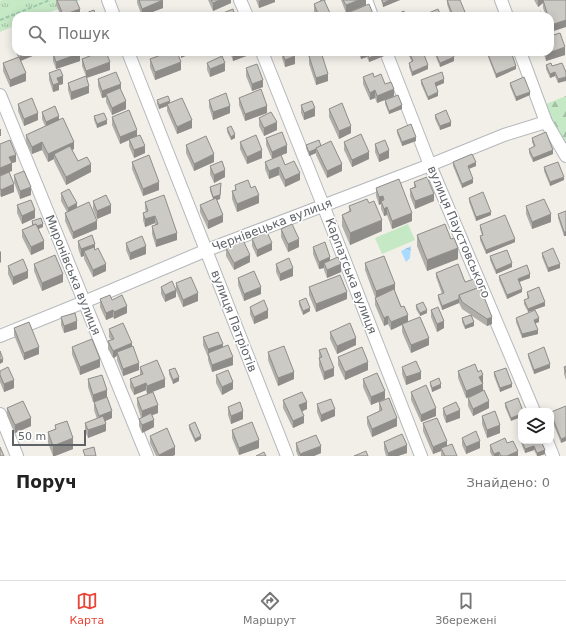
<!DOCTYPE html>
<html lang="uk">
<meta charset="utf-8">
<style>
:root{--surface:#fff;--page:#f2f2f2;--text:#222;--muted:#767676;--line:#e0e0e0;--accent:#ea4335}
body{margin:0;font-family:"DejaVu Sans",sans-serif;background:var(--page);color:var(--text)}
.controls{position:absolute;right:12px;bottom:12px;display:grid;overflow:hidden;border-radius:8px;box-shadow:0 2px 10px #0003}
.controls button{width:36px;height:36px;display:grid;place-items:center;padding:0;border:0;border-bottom:1px solid var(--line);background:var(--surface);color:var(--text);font:20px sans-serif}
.scale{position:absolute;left:12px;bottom:10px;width:74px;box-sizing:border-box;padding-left:4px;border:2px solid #5f6368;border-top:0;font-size:11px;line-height:14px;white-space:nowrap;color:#5f6368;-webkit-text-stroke:3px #fff;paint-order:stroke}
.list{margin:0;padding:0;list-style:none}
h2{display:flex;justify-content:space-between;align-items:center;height:52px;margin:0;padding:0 16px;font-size:17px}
h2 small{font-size:13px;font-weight:400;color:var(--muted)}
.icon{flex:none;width:22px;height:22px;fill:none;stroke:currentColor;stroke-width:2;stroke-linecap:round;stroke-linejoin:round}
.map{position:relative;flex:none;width:566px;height:456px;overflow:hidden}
.search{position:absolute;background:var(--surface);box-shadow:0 2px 10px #0003;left:12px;right:12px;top:12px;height:44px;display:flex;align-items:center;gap:10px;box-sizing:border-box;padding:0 14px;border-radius:12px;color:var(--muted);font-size:15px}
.sheet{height:124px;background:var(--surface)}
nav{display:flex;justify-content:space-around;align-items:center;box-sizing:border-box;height:56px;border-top:1px solid var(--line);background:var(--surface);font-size:11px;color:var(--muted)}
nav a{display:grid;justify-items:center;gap:2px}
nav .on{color:var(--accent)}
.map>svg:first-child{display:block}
.forest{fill:url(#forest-firs)}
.park{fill:url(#park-tufts)}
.garden{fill:#c5e8c5}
.water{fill:url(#water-ripples)}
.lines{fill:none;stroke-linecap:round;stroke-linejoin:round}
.minor-casing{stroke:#b5b8bc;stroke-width:14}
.path{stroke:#9cc7a9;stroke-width:2;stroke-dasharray:4 2;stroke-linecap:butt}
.minor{stroke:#fff;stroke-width:12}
.wall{fill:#afaea9}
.shaded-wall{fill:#8f8d8a}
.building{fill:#cccac5;stroke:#8f8d8a}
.labels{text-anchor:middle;stroke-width:3;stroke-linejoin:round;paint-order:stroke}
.street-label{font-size:12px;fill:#5f6368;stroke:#fff}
</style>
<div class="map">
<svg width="566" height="456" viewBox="0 0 566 456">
<defs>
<pattern id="forest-firs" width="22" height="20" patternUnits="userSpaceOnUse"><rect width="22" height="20" fill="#c5e8c5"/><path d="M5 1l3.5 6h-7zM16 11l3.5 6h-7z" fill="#a3c0a4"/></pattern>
<pattern id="park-tufts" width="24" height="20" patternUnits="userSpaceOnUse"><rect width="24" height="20" fill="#c5e8c5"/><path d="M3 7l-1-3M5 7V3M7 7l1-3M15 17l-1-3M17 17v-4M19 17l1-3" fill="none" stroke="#a3c0a4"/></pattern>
<pattern id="water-ripples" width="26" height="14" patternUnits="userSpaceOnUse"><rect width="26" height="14" fill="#aadaff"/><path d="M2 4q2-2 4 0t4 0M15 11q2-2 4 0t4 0" fill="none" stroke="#8eb4d2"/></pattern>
</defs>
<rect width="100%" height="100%" fill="#f1efe8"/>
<polygon class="forest" points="566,96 566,155 541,106"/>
<polygon class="park" points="2,0 81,0 40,16 16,16 16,25 0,32 0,1"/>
<polygon class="garden" points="408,224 415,240 382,254 375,238"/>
<polygon class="water" points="411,246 410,258 406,262 401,251"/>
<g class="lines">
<defs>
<g id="minor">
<polyline points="108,0 114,16"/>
<polyline points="240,0 247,16"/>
<polyline points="366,0 372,16"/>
<polyline points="501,0 507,16"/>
<polyline points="128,52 287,456"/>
<polyline points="262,52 323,205 421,456"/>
<polyline points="386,52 430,165 534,411"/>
<polyline points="520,52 546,122 566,156"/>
<polyline points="0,95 147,456"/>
<polyline points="0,336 84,302 207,250 430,165 504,135 546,122"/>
<polyline points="0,414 17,456"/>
<polyline points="547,441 553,456"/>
</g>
</defs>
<use href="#minor" class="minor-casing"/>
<polyline class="path" points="0,20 50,0"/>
<use href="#minor" class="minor"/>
</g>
<g class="wall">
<polygon points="56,0 76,0 80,16 61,16 56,5"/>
<polygon points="137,0 163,0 163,8 142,16 137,3"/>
<polygon points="208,0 231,0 231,3 213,11"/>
<polygon points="256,0 275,0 275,2 259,8"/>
<polygon points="320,0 326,0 325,1 330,16 316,16 314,12 314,4 320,1"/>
<polygon points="341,0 366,0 366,5 346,13"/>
<polygon points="381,0 400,0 383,7"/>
<polygon points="447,0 465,16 451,16 447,4"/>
<polygon points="534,0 566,0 551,32 550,29 550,16 546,16 543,8 543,3 538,7"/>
<polygon points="15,43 16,43 16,52 35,52 35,55 21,61 26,81 10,87 3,71 3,63 18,57 15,50"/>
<polygon points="230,52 249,52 249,55 233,61"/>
<polygon points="282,52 293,52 295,64 285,67 282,58"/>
<polygon points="358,52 384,52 384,56 369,62 367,57 361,59"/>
<polygon points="409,52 428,69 412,76 409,67 409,63 412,62 409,56"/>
<polygon points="434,52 452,52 454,61 440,67"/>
<polygon points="487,52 511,52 516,69 496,78 487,54"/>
<polygon points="543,52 550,52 565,55 546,61"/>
<polygon points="53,54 80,61 56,69 53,61"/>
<polygon points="309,56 328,81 316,85 309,64"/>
<polygon points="82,59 110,70 87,78 89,93 71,100 68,90 68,83 86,76 82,66"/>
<polygon points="150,59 181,70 155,80 150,67"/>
<polygon points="207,63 225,71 210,77 207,70"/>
<polygon points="562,63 558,83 555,76 550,78 546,69 546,65 552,66"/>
<polygon points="246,68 263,87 252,91 246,76"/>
<polygon points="49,73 63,84 59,85 59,90 53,92 49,80"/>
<polygon points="363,77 374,77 385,84 394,96 402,109 389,114 385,104 385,100 377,103 375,98 370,100 363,84"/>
<polygon points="98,79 126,109 112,115 106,102 106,97 102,98 98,86"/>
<polygon points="421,80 444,83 436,86 438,96 428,100 421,84"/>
<polygon points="510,83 530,95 516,101 510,86"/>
<polygon points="239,98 267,113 245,121 239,105"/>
<polygon points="157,100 170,103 192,128 177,134 167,111 167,106 159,109 157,104"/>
<polygon points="209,100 230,113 213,120 209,107"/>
<polygon points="18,104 38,120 24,126 18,111"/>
<polygon points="301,105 315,116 304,120 301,113"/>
<polygon points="329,109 351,133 339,139 329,117"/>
<polygon points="42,112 59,120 74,149 72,150 78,161 91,172 66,185 54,161 54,159 48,162 42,150 32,154 26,143 26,135 45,126 42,119"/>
<polygon points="435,115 451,126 440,130 435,119"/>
<polygon points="94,116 107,124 97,128 94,120"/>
<polygon points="112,117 137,136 145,153 134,158 129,146 129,140 120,144 112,125"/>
<polygon points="259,118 277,130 264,136 259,126"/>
<polygon points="227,128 235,138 231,140 227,132"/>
<polygon points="397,130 416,141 402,146 397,133"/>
<polygon points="266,138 287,153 281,155 285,165 300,180 285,187 279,175 269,179 265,169 265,162 272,159 266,145"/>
<polygon points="532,138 553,154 533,162 529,153 529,149 534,147 532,142"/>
<polygon points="240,142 262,158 247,164 240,149"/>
<polygon points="344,142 369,159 352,167 344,150"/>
<polygon points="375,144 389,158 379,162 375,152"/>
<polygon points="186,145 214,162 194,171 186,153"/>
<polygon points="306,145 321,146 342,171 327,178 316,155 316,153 309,156 306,148"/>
<polygon points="132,162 159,190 143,196 132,169"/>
<polygon points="453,162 476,166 469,169 473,183 462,188 453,166"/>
<polygon points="210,166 225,177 214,183 210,174"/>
<polygon points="544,167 564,180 550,186 544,171"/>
<polygon points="14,175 31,195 20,199 14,182"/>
<polygon points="0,176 14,192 1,197 0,195"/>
<polygon points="414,182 434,201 415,209 410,196 410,189 414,187"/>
<polygon points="235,185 251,188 259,203 237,212 232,199 232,191 235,190"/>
<polygon points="210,187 221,187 220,199 217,200 223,222 208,229 200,212 200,205 213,199 210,191"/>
<polygon points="376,188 412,221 392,229 387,215 384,216 381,209 381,204 379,205 376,196"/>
<polygon points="61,193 77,208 97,229 73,239 65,221 65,213 67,212 61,201"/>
<polygon points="469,198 491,215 476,221 469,202"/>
<polygon points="93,201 111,213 97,219 93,209"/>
<polygon points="145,202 177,240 156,247 152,234 152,226 155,225 155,223 145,227 143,220 143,213 146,212 145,209"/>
<polygon points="17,205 35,218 22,224 17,213"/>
<polygon points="349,206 382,231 350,245 342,226 342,215 349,211"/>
<polygon points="526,206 551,222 532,229 526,214"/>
<polygon points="566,211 564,236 558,218 558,214"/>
<polygon points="32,221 43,227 38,229 44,249 31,255 22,237 22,230 32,225"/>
<polygon points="480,225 515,242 486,254 480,240 480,236 482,235 480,229"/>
<polygon points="281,229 299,247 288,252 281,237"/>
<polygon points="417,235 458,259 427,271 417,246"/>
<polygon points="252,239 272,250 257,257 252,246"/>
<polygon points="78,241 95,250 106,271 93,277 84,259 84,256 81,257 78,248"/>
<polygon points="126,243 146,254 130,260 126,250"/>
<polygon points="313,247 330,260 341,272 327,278 324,270 324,268 319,269 313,254"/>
<polygon points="226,248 250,262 234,270 226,256"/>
<polygon points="542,253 560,268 548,272 542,257"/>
<polygon points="490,256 512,267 496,274 490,260"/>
<polygon points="365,263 395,291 408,322 429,345 411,353 402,332 402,325 391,330 388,324 384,326 375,305 375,297 365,270"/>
<polygon points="34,264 63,282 42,291 34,271"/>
<polygon points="276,264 293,276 280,281 276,272"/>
<polygon points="8,266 28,278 13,285 8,274"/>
<polygon points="436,273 465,282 492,324 487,326 472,316 474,326 465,329 462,322 462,318 471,315 462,309 459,303 442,310 438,299 438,295 442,294 436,277"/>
<polygon points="499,276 530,278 520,282 522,292 507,299 499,280"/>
<polygon points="238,278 261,294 244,301 238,285"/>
<polygon points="176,283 198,301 183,307 176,291"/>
<polygon points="161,287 176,297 165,302 161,294"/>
<polygon points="309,287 347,299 316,312 309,295"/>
<polygon points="527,292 545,306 528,312 524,304 524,300 528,299 527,296"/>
<polygon points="100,299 112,300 127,313 114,319 113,317 106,320 100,307"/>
<polygon points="299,301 310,311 303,315 299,305"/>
<polygon points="416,305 427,313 420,316 416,309"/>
<polygon points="250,307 268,318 254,324 250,314"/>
<polygon points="431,310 444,328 437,332 431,317"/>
<polygon points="61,317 77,329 64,333 61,325"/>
<polygon points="516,318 539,322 535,323 538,334 522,338 516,322"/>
<polygon points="14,328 39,354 24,360 14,335"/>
<polygon points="109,329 132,347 139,370 123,376 117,360 117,356 113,358 108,349 108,341 111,340 109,337"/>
<polygon points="330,332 356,345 337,354 330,339"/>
<polygon points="203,337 223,347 233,365 212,372 208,360 208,357 203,345"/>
<polygon points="72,347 100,367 80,375 72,354"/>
<polygon points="319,350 334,376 324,380 319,366"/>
<polygon points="268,352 294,379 278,386 268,360"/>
<polygon points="528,354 550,368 534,374 528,357"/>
<polygon points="338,357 368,370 345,380 338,365"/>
<polygon points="566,366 566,380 564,374 564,367"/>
<polygon points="140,367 165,387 147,394 146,390 134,395 130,387 130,379 140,375"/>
<polygon points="402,367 421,379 406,385 402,374"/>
<polygon points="169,370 179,381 173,384 169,374"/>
<polygon points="0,371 14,388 4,392 0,382"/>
<polygon points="458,371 483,383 482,383 483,391 489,408 473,416 468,406 468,398 474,395 466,398 458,378"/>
<polygon points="494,372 512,387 500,392 494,376"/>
<polygon points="216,375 233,389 222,395 216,383"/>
<polygon points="88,379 107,397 112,418 105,421 106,431 88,438 85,431 85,423 97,419 94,410 94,402 97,401 93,402 88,387"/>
<polygon points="363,379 385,399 371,405 363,387"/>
<polygon points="430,382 441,388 432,392 430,385"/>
<polygon points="411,392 436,416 421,422 411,400"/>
<polygon points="137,398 158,413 152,415 154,427 142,433 139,426 139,419 141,418 137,405"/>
<polygon points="518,398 511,421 505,407 505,403"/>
<polygon points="283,400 307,409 302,411 304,423 293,428 283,408"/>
<polygon points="379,402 397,426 372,437 367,424 367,417 379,411"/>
<polygon points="317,404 335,416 321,422 317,412"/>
<polygon points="566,406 561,443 551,418 551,412"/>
<polygon points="228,407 243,419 231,424 228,415"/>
<polygon points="7,408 31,426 15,433 7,415"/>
<polygon points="443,408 460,418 446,423 443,415"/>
<polygon points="482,416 500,433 487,438 482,424"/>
<polygon points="423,423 447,446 457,456 441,456 441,451 433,454 423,431"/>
<polygon points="55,425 73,449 55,456 53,456 48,443 48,432 55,429"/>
<polygon points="189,425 201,439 195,442 189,429"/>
<polygon points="232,430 259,448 239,455 232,438"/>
<polygon points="521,435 521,441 541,441 545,454 539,456 537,456 534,450 525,453 520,440 520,436"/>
<polygon points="150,436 175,455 172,456 156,456 150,443"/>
<polygon points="462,438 480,448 466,454 462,445"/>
<polygon points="384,442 407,453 398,456 386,456 384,449"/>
<polygon points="296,443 321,453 314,456 298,456 296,451"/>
<polygon points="490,445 518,456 492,456 490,452"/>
</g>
<g class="shaded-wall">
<polygon points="163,0 163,8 142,16 142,9"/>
<polygon points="220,0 231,0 231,3 213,11 213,3"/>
<polygon points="261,0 275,0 275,2 259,8 259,1"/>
<polygon points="359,0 366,0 366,5 346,13 346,5"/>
<polygon points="390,0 400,0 383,7 383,3"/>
<polygon points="538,0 548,0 543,0 543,3 538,7"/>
<polygon points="80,9 80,16 63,16 63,15"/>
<polygon points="465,12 465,16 456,16"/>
<polygon points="330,13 330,16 323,16"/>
<polygon points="566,20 566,27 551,32 551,25"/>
<polygon points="565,47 565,55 546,61 546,54"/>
<polygon points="24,52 35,52 35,55 20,61 20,54"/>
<polygon points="147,52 155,52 147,55"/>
<polygon points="186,52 188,52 188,55 181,58 181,54"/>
<polygon points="236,52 249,52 249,55 233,61 233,53"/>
<polygon points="384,52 384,56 369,62 369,58"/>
<polygon points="80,53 80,61 56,69 56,62"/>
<polygon points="367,53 367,57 361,59 361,55"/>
<polygon points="295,56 295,64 285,67 285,60"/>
<polygon points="454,57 454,61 440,67 440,63"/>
<polygon points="110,62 110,70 86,78 86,71"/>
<polygon points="181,62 181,70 155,80 155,72"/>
<polygon points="225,63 225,71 210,77 210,69"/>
<polygon points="428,65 428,69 412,76 412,72"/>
<polygon points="516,66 516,69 496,78 496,74"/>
<polygon points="555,72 555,76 550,78 550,74"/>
<polygon points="26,73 26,81 10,87 10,80"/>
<polygon points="328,74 328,81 316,85 316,78"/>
<polygon points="63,76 63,84 59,85 59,90 53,92 53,85 57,78"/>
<polygon points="566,77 566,81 558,83 558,79"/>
<polygon points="444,79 444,83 435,87 435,83"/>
<polygon points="263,80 263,87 252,91 252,84"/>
<polygon points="121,84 121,92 106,94 106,97 102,98 102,91"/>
<polygon points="89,86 89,93 71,100 71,92"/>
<polygon points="394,89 394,96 377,103 377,96"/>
<polygon points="375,90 375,98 370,100 370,93"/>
<polygon points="438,92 438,96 428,100 428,97"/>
<polygon points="530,92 530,95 516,101 516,97"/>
<polygon points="126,101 126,109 112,115 112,108"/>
<polygon points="170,101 170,105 167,104 167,106 159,109 159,105"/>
<polygon points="402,105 402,109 389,114 389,111"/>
<polygon points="230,106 230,113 213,120 213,112"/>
<polygon points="267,106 267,113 245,121 245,114"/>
<polygon points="315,108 315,116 304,120 304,113"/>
<polygon points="38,113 38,120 24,126 24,119"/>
<polygon points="59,116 59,123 46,129 46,122"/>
<polygon points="107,120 107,124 97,128 97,124"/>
<polygon points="192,120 192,128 177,134 177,127"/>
<polygon points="277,122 277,130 264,136 264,128"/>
<polygon points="451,122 451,126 440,130 440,126"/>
<polygon points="351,126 351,133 339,139 339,131"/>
<rect x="0" y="129" width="1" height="7"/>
<polygon points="137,130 137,137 129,139 129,140 120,144 120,137"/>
<polygon points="235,134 235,138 231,140 231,137"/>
<polygon points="416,137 416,141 402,146 402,142"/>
<polygon points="42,142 42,150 32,154 32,147"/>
<polygon points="74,142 74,149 56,158 54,154 54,159 48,162 48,154"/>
<polygon points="287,145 287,153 272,159 272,152"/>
<polygon points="145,146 145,153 134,158 134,150"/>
<polygon points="316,149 316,153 309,156 309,152"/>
<polygon points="262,150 262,158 247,164 247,157"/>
<polygon points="389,150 389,158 379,162 379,155"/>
<polygon points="553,150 553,154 533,162 533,158"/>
<polygon points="369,152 369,159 352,167 352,160"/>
<polygon points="214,154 214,162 194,171 194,164"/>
<polygon points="16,155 16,162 9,164 9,157"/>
<polygon points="476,162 476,166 468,169 468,166"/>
<polygon points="12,163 12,171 0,176 0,168"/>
<polygon points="91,164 91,172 66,185 66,177"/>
<polygon points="342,164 342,171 327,178 327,171"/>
<polygon points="279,167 279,175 269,179 269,171"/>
<polygon points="225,170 225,177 214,183 214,175"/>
<polygon points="300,173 300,180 285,187 285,180"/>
<polygon points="564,177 564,180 550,186 550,182"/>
<polygon points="473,179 473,183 462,188 462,184"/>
<polygon points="159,182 159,190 143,196 143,189"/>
<polygon points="221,183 220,199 213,201 213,197"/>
<polygon points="14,184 14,192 1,197 1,190"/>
<polygon points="31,187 31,195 20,199 20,191"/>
<polygon points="434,194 434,201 415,209 415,201"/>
<polygon points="259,195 259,203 237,212 237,204"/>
<polygon points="383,196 383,203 381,201 381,204 379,205 379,197"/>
<polygon points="77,203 77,211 68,215 68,208"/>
<polygon points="111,205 111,213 97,219 97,211"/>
<polygon points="387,207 387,215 384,216 384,209"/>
<polygon points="35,210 35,218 22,224 22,216"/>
<polygon points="491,212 491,215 476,221 476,217"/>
<polygon points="412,213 412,221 392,229 392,221"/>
<polygon points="551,214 551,222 532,229 532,222"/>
<polygon points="223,215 223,222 208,229 208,221"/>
<polygon points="155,216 155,223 145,227 145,219"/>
<polygon points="382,220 382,231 350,245 350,233"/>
<polygon points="97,221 97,229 73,239 73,232"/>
<polygon points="43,224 43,227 34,231 34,227"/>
<rect x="564" y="232" width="2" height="4"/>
<polygon points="177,233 177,240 156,247 156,240"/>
<polygon points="299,239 299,247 288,252 288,244"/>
<polygon points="515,239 515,242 486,254 486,250"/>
<polygon points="44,241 44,249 31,255 31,247"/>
<polygon points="272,243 272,250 257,257 257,250"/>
<polygon points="95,244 95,251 84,251 84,256 81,257 81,249"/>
<polygon points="146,246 146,254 130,260 130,253"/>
<polygon points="458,248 458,259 427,271 427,260"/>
<polygon points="1,251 1,262 0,263 0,252"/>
<polygon points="250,255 250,262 234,270 234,263"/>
<polygon points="330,257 330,265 324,263 324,268 319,269 319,262"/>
<polygon points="512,263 512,267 496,274 496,270"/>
<polygon points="106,264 106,271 93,277 93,270"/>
<polygon points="341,264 341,272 327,278 327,270"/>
<polygon points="560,264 560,268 548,272 548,268"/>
<polygon points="293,268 293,276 280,281 280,274"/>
<polygon points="28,271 28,278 13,285 13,277"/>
<polygon points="63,274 63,282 42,291 42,283"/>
<polygon points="530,274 530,278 518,282 518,279"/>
<polygon points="395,284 395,291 376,298 376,291"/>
<polygon points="261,287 261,294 244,301 244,294"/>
<polygon points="522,289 522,292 507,299 507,295"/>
<polygon points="176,290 176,297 165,302 165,295"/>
<polygon points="347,292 347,299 316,312 316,304"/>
<polygon points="198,293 198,301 183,307 183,300"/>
<polygon points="459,299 459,303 442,310 442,306"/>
<polygon points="545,302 545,306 528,312 528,309"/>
<polygon points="127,306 127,313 114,319 114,312"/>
<polygon points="310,308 310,311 303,315 303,311"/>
<polygon points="113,310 113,317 106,320 106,313"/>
<polygon points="268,310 268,318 254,324 254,317"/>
<polygon points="427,310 427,313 420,316 420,313"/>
<polygon points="408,315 408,322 391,330 391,322"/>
<polygon points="388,316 388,324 384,326 384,318"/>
<polygon points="492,317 492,324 487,326 487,319"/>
<polygon points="539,318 539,322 534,324 534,320"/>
<polygon points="77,321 77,329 64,333 64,326"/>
<polygon points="444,321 444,328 437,332 437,324"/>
<polygon points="474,322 474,326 465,329 465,326"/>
<polygon points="538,330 538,334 522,338 522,334"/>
<polygon points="356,338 356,345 337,354 337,346"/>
<polygon points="429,338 429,345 411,353 411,345"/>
<polygon points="132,343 132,350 117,352 117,356 113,358 113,351"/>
<polygon points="223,344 223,351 208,353 208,357 208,349"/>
<polygon points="39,347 39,354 24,360 24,353"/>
<polygon points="233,357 233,365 212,372 212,365"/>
<polygon points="3,359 3,362 0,364 0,360"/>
<polygon points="100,359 100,367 80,375 80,367"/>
<polygon points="368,362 368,370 345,380 345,372"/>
<polygon points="139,363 139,370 123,376 123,369"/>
<polygon points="550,364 550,368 534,374 534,370"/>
<polygon points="334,368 334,376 324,380 324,372"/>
<polygon points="294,372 294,379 278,386 278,378"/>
<polygon points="421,372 421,379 406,385 406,377"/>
<polygon points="483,375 483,383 479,384 479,377"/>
<polygon points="179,377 179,381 173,384 173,380"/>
<polygon points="165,379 165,387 147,394 147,386"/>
<polygon points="14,380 14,388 4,392 4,384"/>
<polygon points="233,382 233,389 222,395 222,387"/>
<polygon points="146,383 146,390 134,395 134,388"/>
<polygon points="441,384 441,388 432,392 432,388"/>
<polygon points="483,384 483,392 466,398 466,391"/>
<polygon points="512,384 512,387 500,392 500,388"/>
<polygon points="107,390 107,397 93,402 93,395"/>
<polygon points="385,391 385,399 371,405 371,397"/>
<polygon points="489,401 489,408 473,416 473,409"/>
<polygon points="307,402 307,409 299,413 299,405"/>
<polygon points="158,405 158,413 142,419 142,411"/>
<polygon points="436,408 436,416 421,422 421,415"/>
<polygon points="335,409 335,416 321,422 321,415"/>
<polygon points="460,410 460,418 446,423 446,416"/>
<polygon points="112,411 112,418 99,424 99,416"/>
<polygon points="243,411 243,419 231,424 231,416"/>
<polygon points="521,414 521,417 511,421 511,418"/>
<polygon points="304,416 304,423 293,428 293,421"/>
<polygon points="31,418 31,426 15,433 15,425"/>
<polygon points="397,418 397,426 372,437 372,429"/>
<polygon points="154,420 154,427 142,433 142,425"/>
<polygon points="106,424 106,431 88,438 88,430"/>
<polygon points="500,425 500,433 487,438 487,430"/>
<polygon points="201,436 201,439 195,442 195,439"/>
<polygon points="566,437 566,441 561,443 561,439"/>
<polygon points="73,438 73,449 55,456 53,456 53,446"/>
<polygon points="259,440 259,448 239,455 239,448"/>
<polygon points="447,441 447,448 441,448 441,451 433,454 433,447"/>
<polygon points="480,441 480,448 466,454 466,447"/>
<polygon points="407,445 407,453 398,456 388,456 388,453"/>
<polygon points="321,446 321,453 314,456 300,456 300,454"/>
<polygon points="534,446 534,450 525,453 525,449"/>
<polygon points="175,447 175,455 172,456 159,456 159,455"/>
<polygon points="545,450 545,454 539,456 537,456 537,453"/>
<polygon points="518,451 518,456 507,456"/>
<polygon points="499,452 499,456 494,456 494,454"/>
</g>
<g class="building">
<polygon points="57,0 76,0 80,9 63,15"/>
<polygon points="139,0 163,0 142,9"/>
<polygon points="211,0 220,0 213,3"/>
<polygon points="323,0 324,0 330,13 323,16 319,16 314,4"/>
<polygon points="343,0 359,0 346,5"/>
<polygon points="382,0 390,0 383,3"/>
<polygon points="447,0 460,0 465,12 456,16 453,16"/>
<polygon points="543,0 566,0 566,20 551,25 550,21 550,16 548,16"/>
<polygon points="369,4 374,16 346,16 345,14"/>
<polygon points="233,9 235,16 219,16 218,15"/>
<polygon points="438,9 441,16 424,16 424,15"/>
<polygon points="94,10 96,16 82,16 81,15"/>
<polygon points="404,11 406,16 395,16 395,15"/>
<polygon points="541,12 542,16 529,16"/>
<polygon points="560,33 565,47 546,54 546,52 550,52 550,36"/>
<polygon points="58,52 80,52 80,53 56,62 53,54"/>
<polygon points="100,52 106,52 110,62 86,71 82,59"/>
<polygon points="169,52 177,52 181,62 155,72 150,59"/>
<polygon points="180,52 186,52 181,54"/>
<polygon points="282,52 293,52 295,56 285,60"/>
<polygon points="321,52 328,74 316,78 309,56"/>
<polygon points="360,52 384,52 369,58 367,53 361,55"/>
<polygon points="409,52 423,52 428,65 412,72 409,63 413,61"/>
<polygon points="435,52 452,52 454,57 440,63"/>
<polygon points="487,52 511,52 516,66 496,74"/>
<polygon points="222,56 225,63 210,69 207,63"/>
<polygon points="19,57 26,73 10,80 3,63"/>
<polygon points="551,63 552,66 562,63 566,72 566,77 558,79 555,72 550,74 546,65"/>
<polygon points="257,64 263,80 252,84 246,68"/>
<polygon points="60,69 63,76 57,78 59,83 53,85 49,73"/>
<polygon points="116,72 121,84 102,91 98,79"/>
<polygon points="442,72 444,79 435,83 438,92 428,97 421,80"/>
<polygon points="373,73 374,77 381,74 385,84 391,82 394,89 377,96 375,90 370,93 363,77"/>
<polygon points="86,76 89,86 71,92 68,83"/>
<polygon points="524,77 530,92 516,97 510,83"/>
<polygon points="120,88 126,101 112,108 106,94"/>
<polygon points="261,89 267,106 245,114 239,98"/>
<polygon points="226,93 230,106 213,112 209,100"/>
<polygon points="398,95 402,105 389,111 385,100"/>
<polygon points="168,96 170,101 159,105 157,100"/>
<polygon points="32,98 38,113 24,119 18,104"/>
<polygon points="182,98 192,120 177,127 167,104"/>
<polygon points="312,101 315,108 304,113 301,105"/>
<polygon points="342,103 351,126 339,131 329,109"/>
<polygon points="55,106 59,116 46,122 42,112"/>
<polygon points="129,110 137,130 120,137 112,117"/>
<polygon points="446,110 451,122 440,126 435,115"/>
<polygon points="271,112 277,122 264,128 259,118"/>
<polygon points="104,113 107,120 97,124 94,116"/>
<polygon points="63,118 74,142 48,154 42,142 32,147 26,135"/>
<polygon points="411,124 416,137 402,142 397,130"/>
<polygon points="231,126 235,134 231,137 227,128"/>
<polygon points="282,132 287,145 272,152 266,138"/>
<polygon points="546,132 553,150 533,158 529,149 535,146 532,138"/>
<polygon points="361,134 369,152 352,160 344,142"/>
<polygon points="140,135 145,146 134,150 129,139"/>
<polygon points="256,135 262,150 247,157 240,142"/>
<polygon points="206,136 214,154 194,164 186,145"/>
<polygon points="10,140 16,155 9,157 12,163 0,168 0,144"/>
<polygon points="319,140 321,146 316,148 316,149 309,152 306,145"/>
<polygon points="385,140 389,150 379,155 375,144"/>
<polygon points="331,141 342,164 327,171 316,148"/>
<polygon points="70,146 78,161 87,157 91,164 66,177 54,154"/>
<polygon points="472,154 476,162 468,166 473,179 462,184 453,162"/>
<polygon points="149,155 159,182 143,189 132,162"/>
<polygon points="281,155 285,165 294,161 300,173 285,180 279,167 269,171 265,162"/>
<polygon points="222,161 225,170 214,175 210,166"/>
<polygon points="558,162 564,177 550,182 544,167"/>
<polygon points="24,171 31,187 20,191 14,175"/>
<polygon points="9,172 14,184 1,190 0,188 0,176"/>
<polygon points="427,177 434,194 415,201 410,189 416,187 414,182"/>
<polygon points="399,179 412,213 392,221 387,207 384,209 381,201 384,200 383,196 379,197 376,188"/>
<polygon points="248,180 251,188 255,186 259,195 237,204 232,191 236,190 235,185"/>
<polygon points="221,183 220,195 213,197 210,187"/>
<polygon points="69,189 77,203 68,208 61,193"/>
<polygon points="483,192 491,212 476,217 469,198"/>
<polygon points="106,195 111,205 97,211 93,201"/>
<polygon points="164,195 177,233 156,240 152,226 158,224 155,216 145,219 143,213 148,211 145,202"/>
<polygon points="216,198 223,215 208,221 200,205"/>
<polygon points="367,199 369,203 374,201 382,220 350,233 342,215 351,211 349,206"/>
<polygon points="544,199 551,214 532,222 526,206"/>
<polygon points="31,200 35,210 22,216 17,205"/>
<polygon points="89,202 97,221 73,232 65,213"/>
<polygon points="566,211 566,232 564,232 558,214"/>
<polygon points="505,215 515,239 486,250 480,236 483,235 480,225"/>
<polygon points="41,218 43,224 37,226 36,224 33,225 32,221"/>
<polygon points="36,224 44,241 31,247 22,230"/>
<polygon points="292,224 299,239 288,244 281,229"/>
<polygon points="445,224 451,239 454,238 458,248 427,260 417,235"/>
<polygon points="267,232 272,243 257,250 252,239"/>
<polygon points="92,235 95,244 81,249 78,241"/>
<polygon points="142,236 146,246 130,253 126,243"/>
<polygon points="243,240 250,255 234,263 226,248"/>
<polygon points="325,242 330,257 319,262 313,247"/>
<polygon points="94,247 95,250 98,248 106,264 93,270 84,251"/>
<polygon points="553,248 560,264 548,268 542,253"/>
<polygon points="507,250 512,263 496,270 490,256"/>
<polygon points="55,255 63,274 42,283 34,264"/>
<polygon points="384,256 395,284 376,291 365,263"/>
<polygon points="338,257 341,264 327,270 324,263"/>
<polygon points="289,258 293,268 280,274 276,264"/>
<polygon points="23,259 28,271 13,277 8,266"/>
<polygon points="458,264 465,282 477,278 482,290 480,287 459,295 459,299 442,306 438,295 444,293 436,273"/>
<polygon points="527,265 530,274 518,279 522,289 507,295 499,276"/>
<polygon points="254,271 261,287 244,294 238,278"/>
<polygon points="340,275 347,292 316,304 309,287"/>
<polygon points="191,277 198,293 183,300 176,283"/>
<polygon points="172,281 176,290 165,295 161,287"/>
<polygon points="480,287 492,317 487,319 462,302 459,295"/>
<polygon points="539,287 545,302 528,309 524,300 529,298 527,292"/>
<polygon points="394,289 401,307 404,306 408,315 391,322 388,316 384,318 375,298"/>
<polygon points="110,295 112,300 122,295 127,306 114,312 113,310 106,313 100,299"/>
<polygon points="306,298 310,308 303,311 299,301"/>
<polygon points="264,300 268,310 254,317 250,307"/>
<polygon points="423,302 427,310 420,313 416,305"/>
<polygon points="438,307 444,321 437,324 431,310"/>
<polygon points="535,310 539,318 534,320 538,330 522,334 516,318"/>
<polygon points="75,313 77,321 64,326 61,317"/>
<polygon points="471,315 474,322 465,326 462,318"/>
<polygon points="420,317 429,338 411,345 402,324"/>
<polygon points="29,322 39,347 24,353 14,328"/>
<polygon points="123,323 132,343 113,351 108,341 114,339 109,329"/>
<polygon points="350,323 356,338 337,346 330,332"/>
<polygon points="218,332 223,344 208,349 203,337"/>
<polygon points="92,339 100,359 80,367 72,347"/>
<polygon points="228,345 233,357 212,365 208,353"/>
<polygon points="133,346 139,363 123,369 117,352"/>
<polygon points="284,346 294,372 278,378 268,352"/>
<polygon points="362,347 368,362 345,372 338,357"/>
<polygon points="544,347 550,364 534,370 528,354"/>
<polygon points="326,348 334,368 324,372 319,358 322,357 319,350"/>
<polygon points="0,351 3,359 0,360"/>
<polygon points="157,360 165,379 147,386 146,383 134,388 130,379 143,374 140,367"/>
<polygon points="416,361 421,372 406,377 402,367"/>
<polygon points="475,364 478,372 481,370 483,375 479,377 483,384 466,391 458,371"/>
<polygon points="566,366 566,373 564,367"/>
<polygon points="8,367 14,380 4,384 0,375 0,371"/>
<polygon points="175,368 179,377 173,380 169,370"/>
<polygon points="506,368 512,384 500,388 494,372"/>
<polygon points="228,370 233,382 222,387 216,375"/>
<polygon points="377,373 385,391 371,397 363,379"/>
<polygon points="102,375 107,390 93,395 88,379"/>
<polygon points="439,378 441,384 432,388 430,382"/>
<polygon points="426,385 436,408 421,415 411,392"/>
<polygon points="484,390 489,401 473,409 468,398"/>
<polygon points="153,392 158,405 142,411 137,398"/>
<polygon points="302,392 307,402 299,405 304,416 293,421 283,400"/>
<polygon points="107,397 112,411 99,416 94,402"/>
<polygon points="389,398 397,418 372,429 367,417 382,410 379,402"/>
<polygon points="518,398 523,411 521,411 521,414 511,418 505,403"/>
<polygon points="331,399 335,409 321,415 317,404"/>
<polygon points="23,401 31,418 15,425 7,408"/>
<polygon points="240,402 243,411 231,416 228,407"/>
<polygon points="456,402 460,410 446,416 443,408"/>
<polygon points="566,406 566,437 561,439 551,414 551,412"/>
<polygon points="495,411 500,425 487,430 482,416"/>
<polygon points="151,413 154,420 142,425 139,419"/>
<polygon points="103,416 106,424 88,430 85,423"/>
<polygon points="437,418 447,441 433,447 423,423"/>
<polygon points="67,421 73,438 53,446 48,432 56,429 55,425"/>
<polygon points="195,422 201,436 195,439 189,425"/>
<polygon points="252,422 259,440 239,448 232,430"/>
<polygon points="167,428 175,447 159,455 150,436"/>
<polygon points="476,431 480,441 466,447 462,438"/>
<polygon points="402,434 407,445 388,453 384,442"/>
<polygon points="316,435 321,446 300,454 296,443"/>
<polygon points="505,438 507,443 513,441 518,451 507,456 501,456 499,452 494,454 490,445"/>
<polygon points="522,441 541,441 545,450 537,453 534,446 525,449"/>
<polygon points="452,444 457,456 445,456 441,448"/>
<polygon points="0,447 4,456 0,456"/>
<polygon points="94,447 96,456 85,456 83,450"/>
<polygon points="366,451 368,456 354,456"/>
<polygon points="264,452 266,456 256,456"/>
</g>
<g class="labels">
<g class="street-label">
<text transform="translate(272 225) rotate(-21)" y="4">Чернівецька вулиця</text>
<text transform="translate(459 232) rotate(67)" y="4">вулиця Паустовського</text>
<text transform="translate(73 275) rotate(68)" y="4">Миронівська вулиця</text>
<text transform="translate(351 276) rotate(69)" y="4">Карпатська вулиця</text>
<text transform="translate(234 321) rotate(69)" y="4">вулиця Патріотів</text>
</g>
</g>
</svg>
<div class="controls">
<button><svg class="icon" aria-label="layers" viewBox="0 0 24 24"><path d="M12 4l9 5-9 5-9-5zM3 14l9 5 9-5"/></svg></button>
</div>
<div class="scale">50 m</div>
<div class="search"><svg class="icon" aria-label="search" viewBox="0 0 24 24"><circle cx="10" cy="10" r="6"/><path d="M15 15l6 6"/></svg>Пошук</div>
</div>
<section class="sheet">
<h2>Поруч<small>Знайдено: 0</small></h2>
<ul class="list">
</ul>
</section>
<nav>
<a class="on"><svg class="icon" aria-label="map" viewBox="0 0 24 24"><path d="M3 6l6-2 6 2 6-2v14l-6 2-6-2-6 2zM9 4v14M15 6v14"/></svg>Карта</a>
<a><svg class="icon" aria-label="directions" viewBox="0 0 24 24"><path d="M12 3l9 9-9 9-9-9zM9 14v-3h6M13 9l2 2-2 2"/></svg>Маршрут</a>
<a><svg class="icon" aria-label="saved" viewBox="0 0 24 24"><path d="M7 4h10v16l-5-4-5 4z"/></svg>Збережені</a>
</nav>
